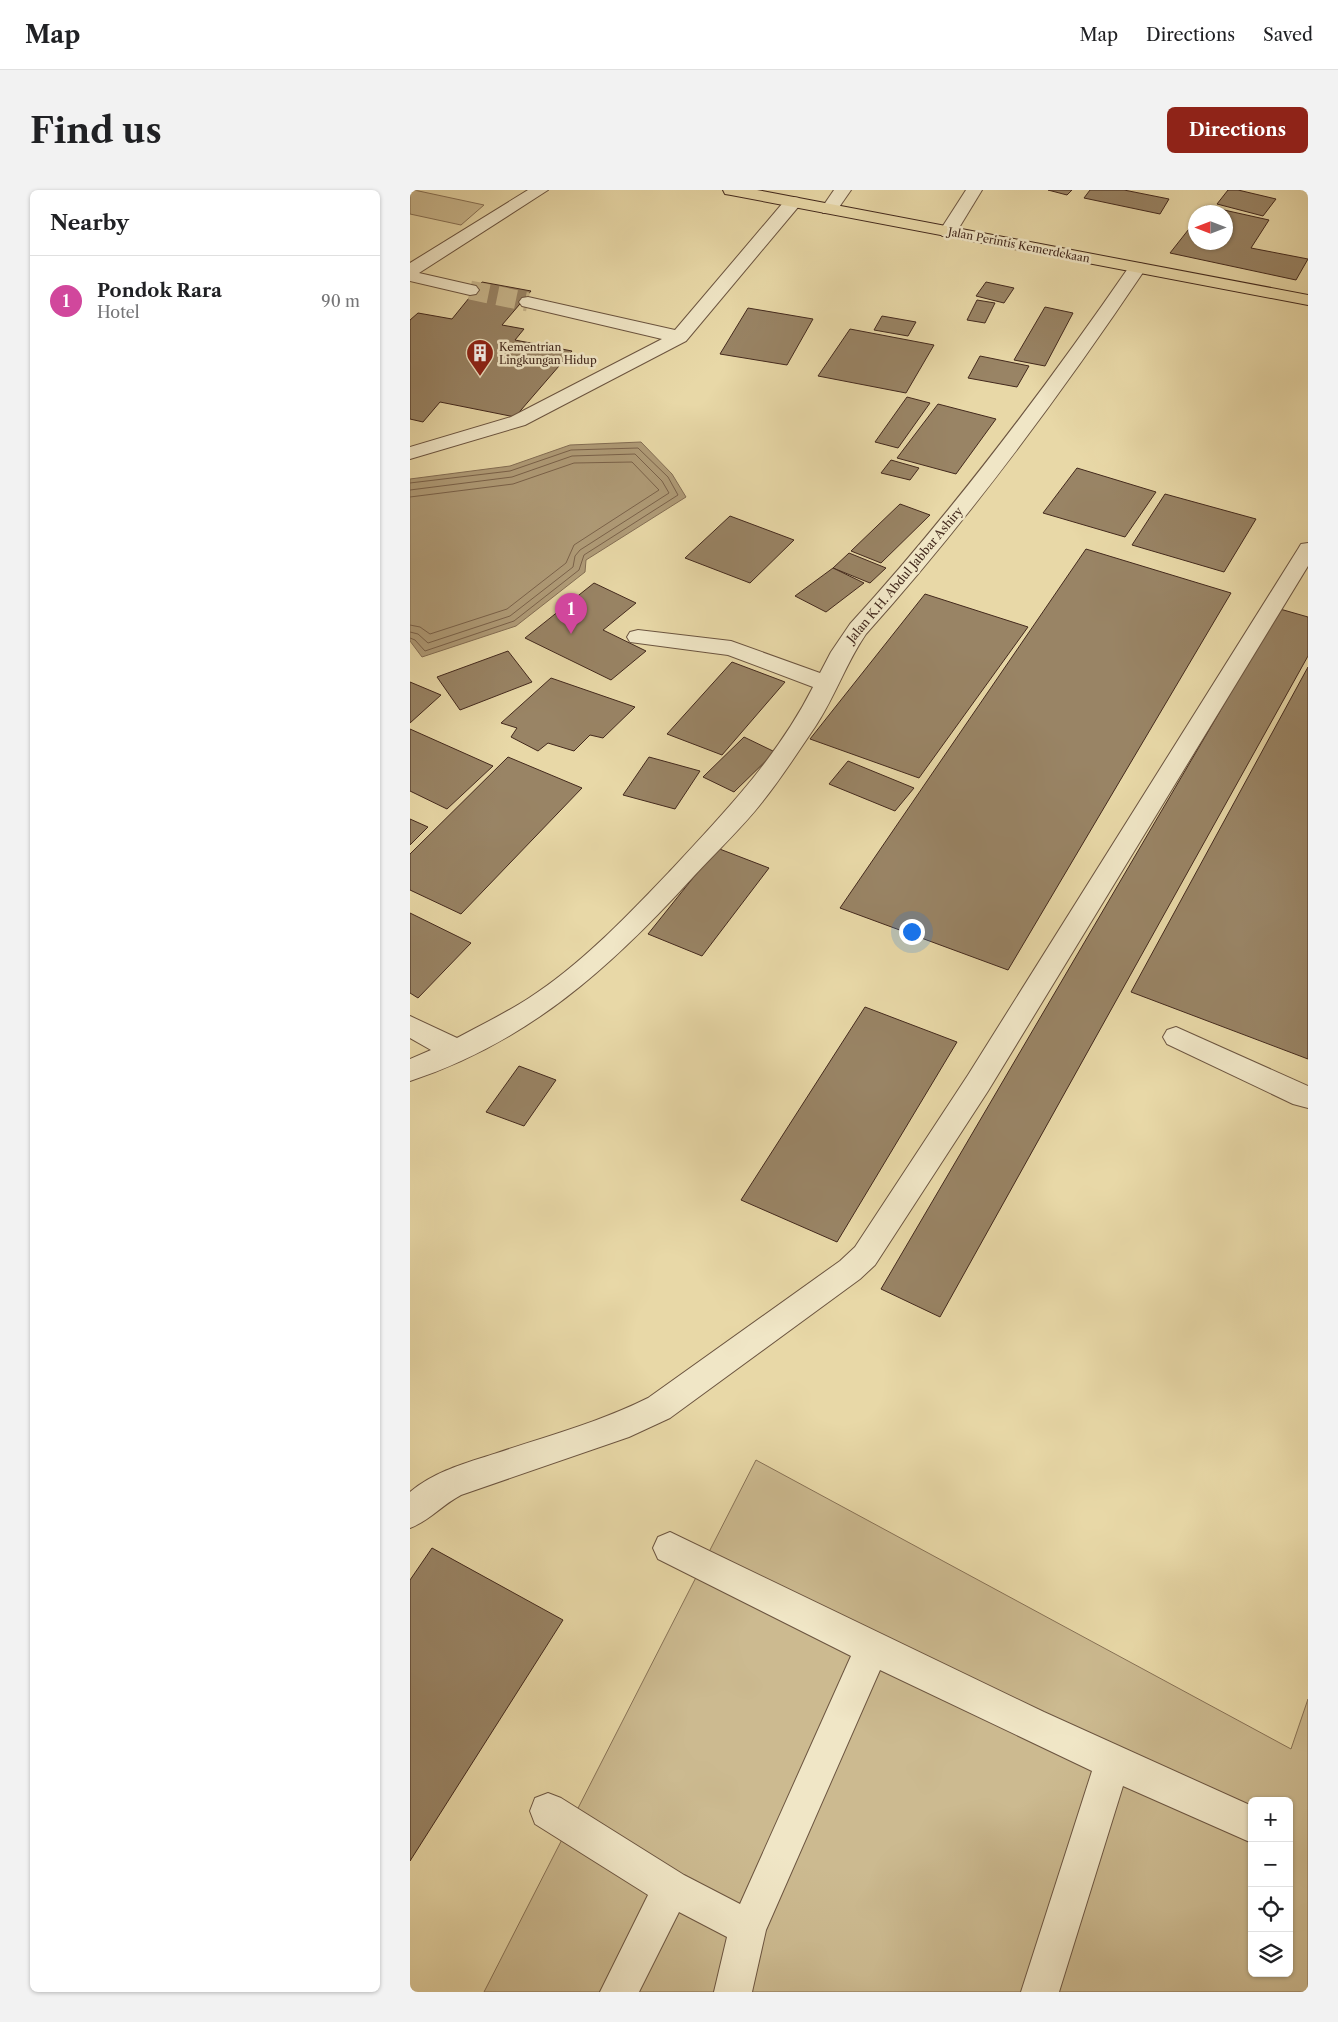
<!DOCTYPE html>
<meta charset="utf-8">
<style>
:root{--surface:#fff;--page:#f2f2f2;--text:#202124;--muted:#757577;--line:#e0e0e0;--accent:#8f2418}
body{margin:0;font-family:"Libre Caslon Text",serif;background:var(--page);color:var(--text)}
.controls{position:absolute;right:15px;bottom:15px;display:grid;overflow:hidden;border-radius:8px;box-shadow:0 1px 4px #0004}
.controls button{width:45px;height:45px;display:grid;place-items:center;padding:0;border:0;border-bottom:1px solid var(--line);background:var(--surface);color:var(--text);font:25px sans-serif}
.compass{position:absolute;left:778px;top:15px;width:45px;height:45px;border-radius:50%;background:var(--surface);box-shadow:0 1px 4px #0004;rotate:270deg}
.you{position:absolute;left:501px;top:741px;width:18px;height:18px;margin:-12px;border:4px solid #fff;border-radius:50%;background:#1a73e8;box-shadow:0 0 0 8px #1a73e833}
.badge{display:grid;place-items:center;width:32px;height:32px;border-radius:50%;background:var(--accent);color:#fff;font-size:16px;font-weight:700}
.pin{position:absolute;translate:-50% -41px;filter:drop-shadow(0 1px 2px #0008)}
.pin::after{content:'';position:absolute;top:26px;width:18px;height:15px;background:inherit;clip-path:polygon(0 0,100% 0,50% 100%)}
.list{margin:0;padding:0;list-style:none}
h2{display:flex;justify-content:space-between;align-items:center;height:65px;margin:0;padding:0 20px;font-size:21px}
h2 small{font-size:16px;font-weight:400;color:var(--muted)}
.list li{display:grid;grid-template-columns:32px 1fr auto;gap:15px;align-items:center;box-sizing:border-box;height:90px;padding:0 20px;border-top:1px solid var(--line)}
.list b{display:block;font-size:19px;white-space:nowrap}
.list p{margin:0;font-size:16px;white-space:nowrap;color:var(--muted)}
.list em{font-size:16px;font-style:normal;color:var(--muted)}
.icon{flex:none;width:28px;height:28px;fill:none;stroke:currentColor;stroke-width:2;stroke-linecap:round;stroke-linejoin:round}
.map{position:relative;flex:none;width:898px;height:1802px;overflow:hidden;border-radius:8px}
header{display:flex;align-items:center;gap:30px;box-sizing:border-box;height:70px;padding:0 25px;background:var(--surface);border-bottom:1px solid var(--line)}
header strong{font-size:24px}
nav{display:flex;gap:28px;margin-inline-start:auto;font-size:18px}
.intro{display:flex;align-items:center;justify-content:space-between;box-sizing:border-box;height:120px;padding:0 30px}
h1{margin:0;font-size:35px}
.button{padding:12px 22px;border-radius:8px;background:var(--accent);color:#fff;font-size:18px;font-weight:700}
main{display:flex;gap:30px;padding:0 30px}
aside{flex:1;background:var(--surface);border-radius:8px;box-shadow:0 1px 4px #0004}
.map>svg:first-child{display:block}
.green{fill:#ccba90;stroke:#887256;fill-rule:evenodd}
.water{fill:#b09c78;stroke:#846e54}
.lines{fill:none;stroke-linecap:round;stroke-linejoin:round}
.shore{stroke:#7a624a;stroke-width:1}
.building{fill:#998465;stroke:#43291d}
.minor-tunnel{stroke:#c7b58b;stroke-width:19;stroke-dasharray:19 9;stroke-linecap:butt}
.minor-casing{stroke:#6c5540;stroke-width:2}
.highway-casing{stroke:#43291d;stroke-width:2}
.minor{fill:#f0e6c6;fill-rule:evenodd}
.highway{fill:#e8d8a7;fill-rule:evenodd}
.labels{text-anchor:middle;stroke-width:5;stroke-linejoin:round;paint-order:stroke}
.far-street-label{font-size:11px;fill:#43291d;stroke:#f0e6c6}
.far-poi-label{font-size:11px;fill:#43291d;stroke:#f0e6c6;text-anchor:start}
.street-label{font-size:12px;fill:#43291d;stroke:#f0e6c6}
</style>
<header>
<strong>Map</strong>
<nav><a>Map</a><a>Directions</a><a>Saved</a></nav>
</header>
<div class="intro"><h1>Find us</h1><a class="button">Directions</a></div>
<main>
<aside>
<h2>Nearby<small></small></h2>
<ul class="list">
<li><span class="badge" style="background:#d1479c">1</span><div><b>Pondok Rara</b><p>Hotel</p></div><em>90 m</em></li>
</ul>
</aside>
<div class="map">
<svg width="898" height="1802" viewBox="0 0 898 1802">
<rect width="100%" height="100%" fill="#e8d8a7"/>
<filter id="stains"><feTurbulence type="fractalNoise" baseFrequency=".004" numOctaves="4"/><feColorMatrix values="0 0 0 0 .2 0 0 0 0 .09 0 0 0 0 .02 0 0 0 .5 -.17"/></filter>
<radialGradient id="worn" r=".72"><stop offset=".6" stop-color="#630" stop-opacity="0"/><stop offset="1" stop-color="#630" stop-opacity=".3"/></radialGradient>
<g class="green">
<polygon points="0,0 4,0 74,15 51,35 0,24"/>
<path d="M 346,1270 L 881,1559 L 898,1509 L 898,1802 L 74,1802 ZM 842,1611 L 879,1611 L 879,1783 L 842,1783 Z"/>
</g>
<polygon class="water" points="231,252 262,284 276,307 176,370 175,382 106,436 12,467 0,451 0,289 100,276 160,255"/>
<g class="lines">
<g class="shore">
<polyline points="0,293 100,281 161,260 228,258 258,287 268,305 174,365 169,380 104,431 15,461 5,450 0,448"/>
<polyline points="0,300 102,287 162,266 225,264 252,291 259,303 170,360 165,366 163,377 100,426 18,453 8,444 0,442"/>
<polyline points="0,307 103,294 164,273 222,272 249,300 164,355 156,373 97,419 20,444 10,437 0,435"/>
</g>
</g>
<g class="building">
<polygon points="638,0 662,0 657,5"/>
<polygon points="680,0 714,0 759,9 750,24 674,8"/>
<polygon points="818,0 828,0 866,9 853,26 807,14"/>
<polygon points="796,16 859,30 841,58 898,69 886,90 760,63 786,30 786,52 816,52 816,22 791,22"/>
<polygon points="72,92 121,101 92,135 114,139 105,150 162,161 105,227 30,212 13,232 0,229 0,130 8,123 42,129"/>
<polygon points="576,92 604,98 594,113 566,106"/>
<polygon points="567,110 585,113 575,133 557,130"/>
<polygon points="635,117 663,123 635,176 604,170"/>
<polygon points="338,118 403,129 377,175 310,164"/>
<polygon points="472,126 506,132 498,146 464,140"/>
<polygon points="440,139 524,155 496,203 408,186"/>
<polygon points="570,166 619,176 607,197 558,188"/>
<polygon points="497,207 520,213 488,258 465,252"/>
<polygon points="528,214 586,229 546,284 487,268"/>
<polygon points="481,270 509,278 500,290 471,283"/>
<polygon points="667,278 746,302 715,347 633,323"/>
<polygon points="755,304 846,329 814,382 722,355"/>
<polygon points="490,314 520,325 471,373 441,361"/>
<polygon points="320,326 384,350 340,393 275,368"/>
<polygon points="676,359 821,403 598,780 430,718"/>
<polygon points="439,363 476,378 460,393 423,378"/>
<polygon points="423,378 454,393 416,422 385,406"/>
<polygon points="184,393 226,413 193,440 236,461 201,490 115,448"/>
<polygon points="515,404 618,437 509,588 400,549"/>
<polygon points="870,419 898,427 898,466 530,1127 471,1099"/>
<polygon points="98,461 122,492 50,520 27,487"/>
<polygon points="322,472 375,492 312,565 257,544"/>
<polygon points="898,477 898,869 721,802"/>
<polygon points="141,488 225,517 193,548 180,545 164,561 138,553 128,561 101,547 107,538 91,533"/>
<polygon points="0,492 31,505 0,533"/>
<polygon points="0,539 83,576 37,619 0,601"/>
<polygon points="334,547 365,562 324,602 293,587"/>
<polygon points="98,567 172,598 51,724 0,700 0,664"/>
<polygon points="239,567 290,581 265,619 213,605"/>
<polygon points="438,571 504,598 485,621 419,594"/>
<polygon points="0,629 18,637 0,655"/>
<polygon points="307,658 359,678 292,766 238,744"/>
<polygon points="0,723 61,753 8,808 0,803"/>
<polygon points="455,817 547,852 427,1052 331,1010"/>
<polygon points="109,876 146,890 114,936 76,922"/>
<polygon points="22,1358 153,1430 0,1671 0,1390"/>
</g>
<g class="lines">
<polyline class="minor-tunnel" points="60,100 118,112"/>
<defs>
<g id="minor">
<polygon points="118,0 138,0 9,83 66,96 69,100 66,104 60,105 0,91 0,73"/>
<polygon points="424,0 441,0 425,23 413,23 411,19"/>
<polygon points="556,0 572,0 544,46 532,46 529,42"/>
<polygon points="383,7 389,8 391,12 389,16 276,151 115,235 0,269 0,257 101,227 252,149 112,116 109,112 112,108 118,107 265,140 377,8"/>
<path d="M 727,73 L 733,74 L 736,78 C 650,206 559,329 456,444 C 436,473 425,507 405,537 C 388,562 372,587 353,611 C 333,637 307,661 284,686 C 202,776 119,852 0,891 L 0,869 L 21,860 L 0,848 L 0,826 L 47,848 C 71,835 96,823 119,808 C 171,775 220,723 262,679 C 315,622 367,568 403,497 L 318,465 L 220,452 L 217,447 L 220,442 L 228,440 L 321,451 L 410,483 L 421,462 L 440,434 C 543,321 634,200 721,74 Z"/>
<path d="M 898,353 L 898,376 L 578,901 L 465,1075 L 450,1089 L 260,1228 L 219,1247 L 51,1305 C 32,1315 19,1331 0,1338 L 0,1302 C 25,1281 56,1273 87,1263 C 137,1246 190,1232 238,1208 L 430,1071 L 445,1057 L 558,885 L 888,359 L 891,354 Z"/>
<polygon points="766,837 898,896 898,918 883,914 757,854 753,847 757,840"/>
<polygon points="260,1342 634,1522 842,1616 842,1653 713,1596 649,1802 611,1802 682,1581 470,1480 356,1740 342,1802 304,1802 317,1747 269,1722 229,1802 190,1802 238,1705 125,1634 120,1621 125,1608 138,1603 151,1608 274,1685 330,1714 441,1466 248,1369 243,1358 248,1347"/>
</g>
<polygon id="highway" points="313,0 347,0 898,105 898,115 321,5 315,4"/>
</defs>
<use href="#minor" class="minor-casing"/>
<use href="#highway" class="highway-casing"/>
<use href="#minor" class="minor"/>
<use href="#highway" class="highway"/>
</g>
<defs>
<symbol id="building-pin" viewBox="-11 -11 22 30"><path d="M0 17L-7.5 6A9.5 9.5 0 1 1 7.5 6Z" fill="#8f2418" stroke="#f0e6c6"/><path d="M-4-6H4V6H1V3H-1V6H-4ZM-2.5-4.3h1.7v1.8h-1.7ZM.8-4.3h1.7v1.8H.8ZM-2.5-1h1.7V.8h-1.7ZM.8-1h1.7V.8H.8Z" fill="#fff"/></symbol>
</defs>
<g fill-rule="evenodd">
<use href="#building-pin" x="54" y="147" width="32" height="43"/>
</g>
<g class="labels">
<g class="far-street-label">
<text transform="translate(609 55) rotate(11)" y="4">Jalan Perintis Kemerdekaan</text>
</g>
<g class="far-poi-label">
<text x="89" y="161">Kementrian<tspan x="89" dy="13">Lingkungan Hidup</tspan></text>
</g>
<g class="street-label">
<text transform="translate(495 385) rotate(-50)" y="4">Jalan K.H. Abdul Jabbar Ashiry</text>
</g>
</g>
<rect width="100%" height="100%" filter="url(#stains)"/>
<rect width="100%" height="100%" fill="url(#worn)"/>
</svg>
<div class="controls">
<button>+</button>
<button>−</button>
<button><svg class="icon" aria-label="locate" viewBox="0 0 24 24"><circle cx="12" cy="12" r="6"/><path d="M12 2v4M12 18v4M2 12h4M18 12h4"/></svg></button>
<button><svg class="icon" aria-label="layers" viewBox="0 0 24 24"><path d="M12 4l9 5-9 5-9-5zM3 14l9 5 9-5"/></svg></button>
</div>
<svg class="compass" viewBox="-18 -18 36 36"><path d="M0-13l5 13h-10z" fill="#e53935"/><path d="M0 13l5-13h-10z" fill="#757577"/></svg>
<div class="you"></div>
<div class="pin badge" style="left:161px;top:444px;background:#d1479c">1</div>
</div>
</main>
